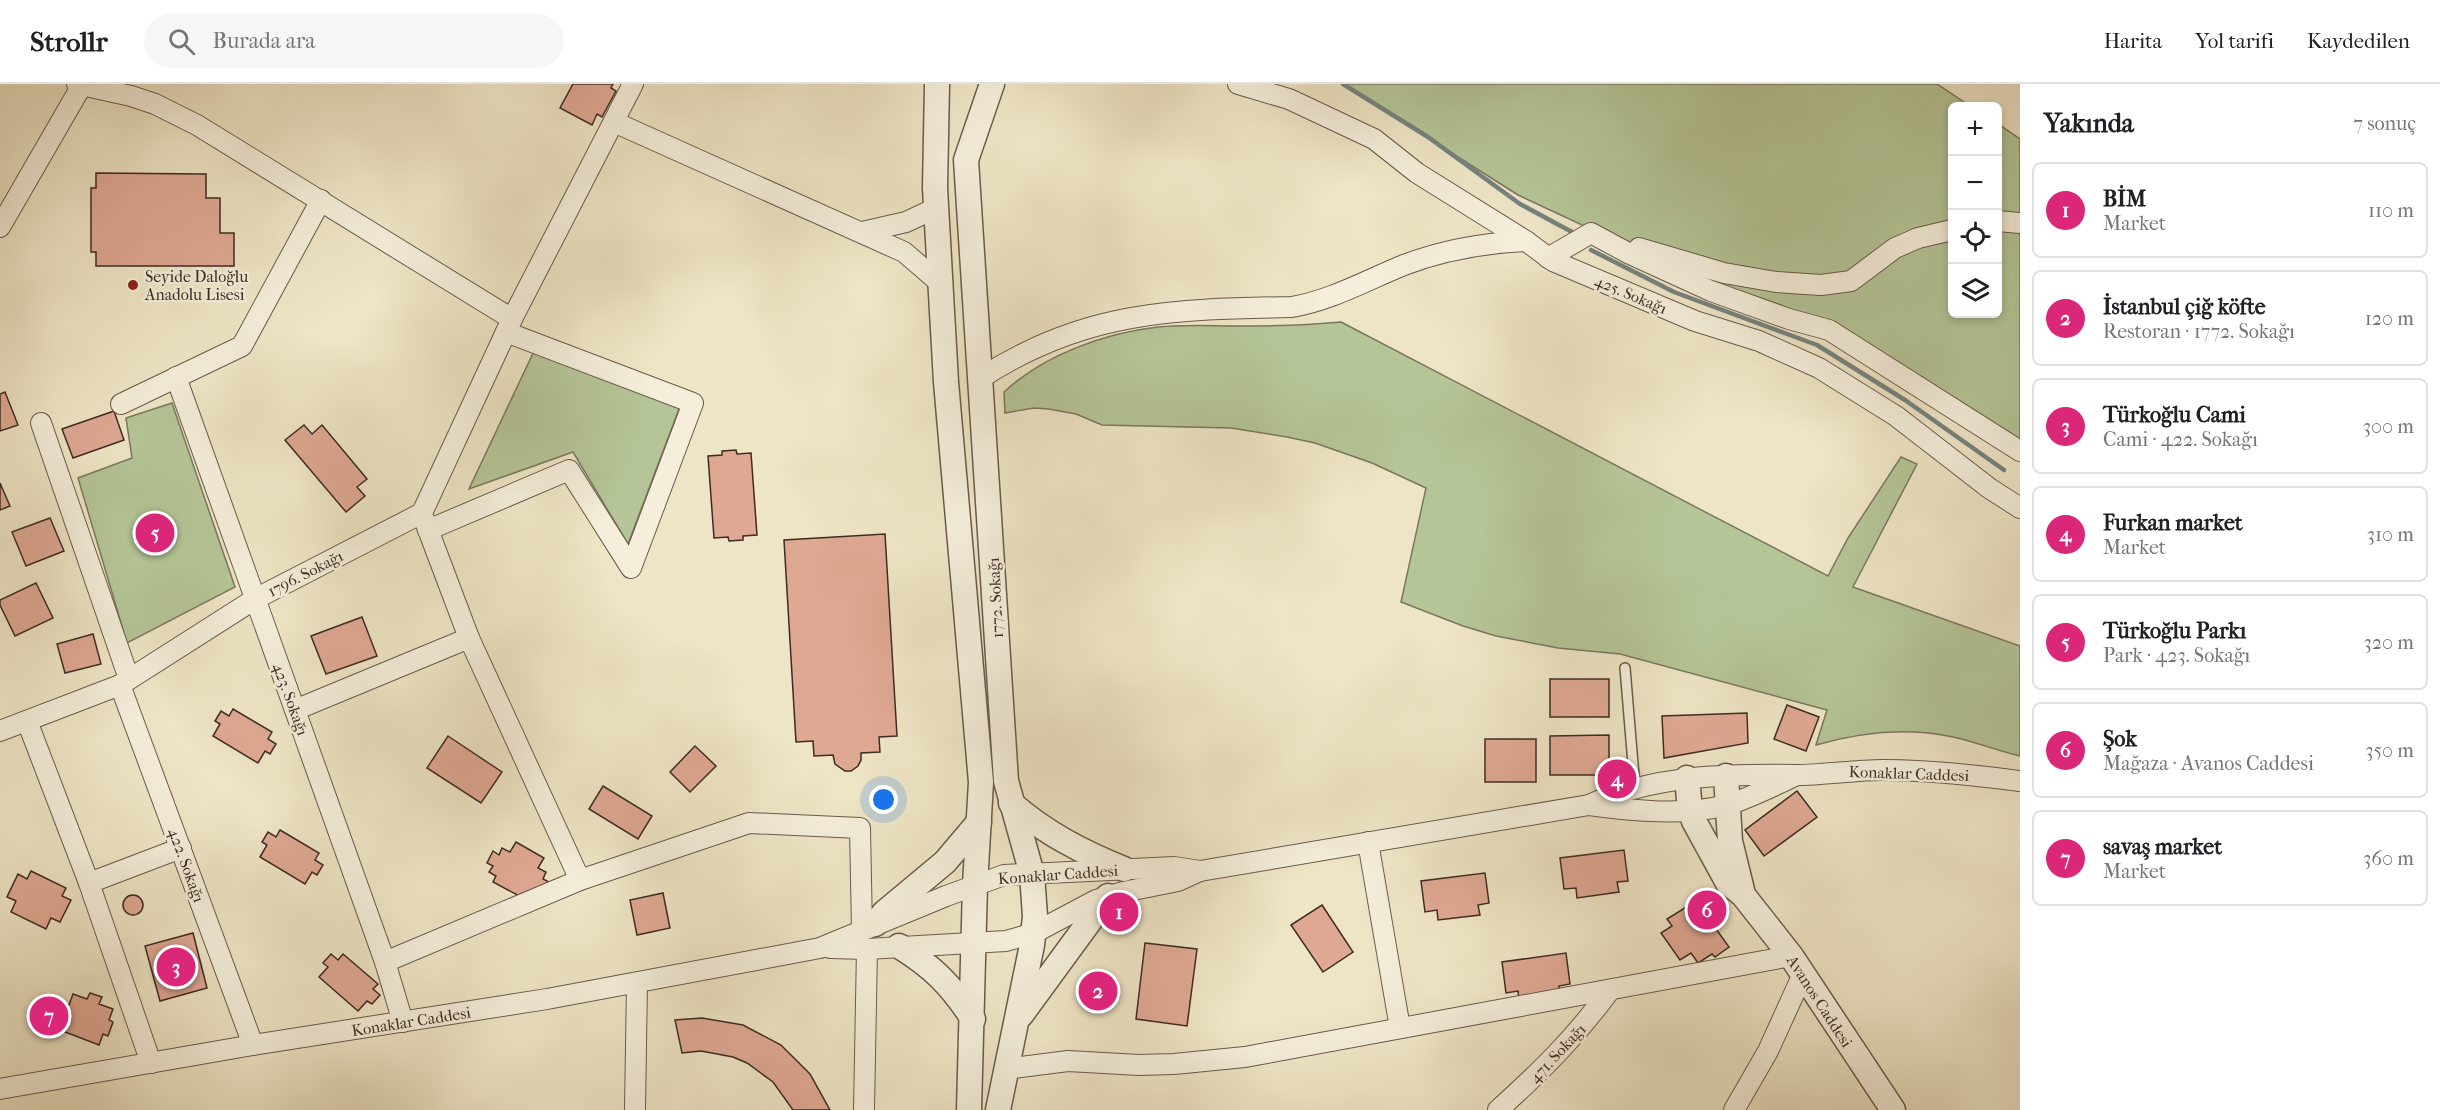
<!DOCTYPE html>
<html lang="tr">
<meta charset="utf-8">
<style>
:root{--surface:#fff;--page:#f6f6f6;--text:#202124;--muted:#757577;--line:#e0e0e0;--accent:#db2777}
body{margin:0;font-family:"IM FELL French Canon",serif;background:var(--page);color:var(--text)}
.controls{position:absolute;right:18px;top:18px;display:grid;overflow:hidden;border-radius:9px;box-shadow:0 3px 9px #0003}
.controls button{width:54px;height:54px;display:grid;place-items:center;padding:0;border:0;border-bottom:2px solid var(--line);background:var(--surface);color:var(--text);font:30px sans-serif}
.you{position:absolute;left:884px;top:716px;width:21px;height:21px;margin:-15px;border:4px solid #fff;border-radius:50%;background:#1a73e8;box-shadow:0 0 0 9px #1a73e833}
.badge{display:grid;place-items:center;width:39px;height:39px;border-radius:50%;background:var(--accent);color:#fff;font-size:20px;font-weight:700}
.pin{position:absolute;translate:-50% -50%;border:3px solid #fff;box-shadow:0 2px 6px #0006}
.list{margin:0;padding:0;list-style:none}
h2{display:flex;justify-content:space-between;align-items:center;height:78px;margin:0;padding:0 24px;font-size:26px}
h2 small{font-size:20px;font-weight:400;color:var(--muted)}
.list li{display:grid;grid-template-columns:39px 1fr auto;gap:18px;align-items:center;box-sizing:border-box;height:96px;margin:0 12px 12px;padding:0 12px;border:2px solid var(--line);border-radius:9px}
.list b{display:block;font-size:22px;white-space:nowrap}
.list p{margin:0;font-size:20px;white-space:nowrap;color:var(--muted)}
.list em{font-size:20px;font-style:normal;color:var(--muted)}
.icon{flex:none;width:33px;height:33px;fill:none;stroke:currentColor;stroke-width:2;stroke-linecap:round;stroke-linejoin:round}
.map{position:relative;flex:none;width:2020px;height:1026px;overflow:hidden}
header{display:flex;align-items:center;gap:36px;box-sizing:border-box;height:84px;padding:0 30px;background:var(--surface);border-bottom:2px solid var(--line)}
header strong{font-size:28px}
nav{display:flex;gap:33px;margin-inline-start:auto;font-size:21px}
.search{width:420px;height:54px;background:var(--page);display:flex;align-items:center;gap:15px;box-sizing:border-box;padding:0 21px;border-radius:33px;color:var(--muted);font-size:22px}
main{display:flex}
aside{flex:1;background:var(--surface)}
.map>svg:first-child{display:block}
.green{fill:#b5c597;stroke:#7a785e;stroke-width:1.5}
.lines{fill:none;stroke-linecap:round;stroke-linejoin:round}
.stream{stroke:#76837f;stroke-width:4.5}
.building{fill:#dfa893;stroke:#3e2b24;stroke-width:1.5}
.service-casing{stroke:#6a5a4c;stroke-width:12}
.minor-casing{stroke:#6a5a4c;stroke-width:22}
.tertiary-casing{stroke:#6a5a4c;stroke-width:27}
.service{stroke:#f4eeda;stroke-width:9}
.minor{stroke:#f4eeda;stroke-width:20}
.tertiary{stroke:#f4eeda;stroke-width:24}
.poi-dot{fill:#8f2418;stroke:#f4eeda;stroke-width:2}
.labels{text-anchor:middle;stroke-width:5;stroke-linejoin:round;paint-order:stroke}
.poi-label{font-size:16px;fill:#3e2b24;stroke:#f4eeda;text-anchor:start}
.street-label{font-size:16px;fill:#3e2b24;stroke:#f4eeda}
</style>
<header>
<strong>Strollr</strong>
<div class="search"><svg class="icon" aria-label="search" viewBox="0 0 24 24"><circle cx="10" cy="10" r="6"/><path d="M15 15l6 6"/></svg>Burada ara</div>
<nav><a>Harita</a><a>Yol tarifi</a><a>Kaydedilen</a></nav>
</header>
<main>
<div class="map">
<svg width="2020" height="1026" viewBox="0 0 2020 1026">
<rect width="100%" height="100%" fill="#eee5c6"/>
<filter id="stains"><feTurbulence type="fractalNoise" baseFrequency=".00333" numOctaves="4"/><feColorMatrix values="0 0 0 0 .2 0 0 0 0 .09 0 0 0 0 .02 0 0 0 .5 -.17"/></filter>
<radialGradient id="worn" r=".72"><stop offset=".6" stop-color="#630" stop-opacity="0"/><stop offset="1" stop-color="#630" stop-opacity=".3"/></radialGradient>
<g class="green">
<polygon points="1343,0 1937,0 1970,22 1952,22 1952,230 1998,230 1998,40 2020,55 2020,356 1839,250 1747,218 1518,111"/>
<path d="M 1341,238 L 1828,492 L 1848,454 L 1901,373 L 1917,380 L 1853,503 L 2020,562 L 2020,672 C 1998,667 1976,658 1953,653 C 1907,643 1861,648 1816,661 L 1827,626 L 1620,570 L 1558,564 L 1496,552 L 1463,542 L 1401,518 L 1426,404 L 1372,379 L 1315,359 L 1287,353 L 1231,344 L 1102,341 L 1076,330 L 1049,325 L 1034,324 L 1005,329 L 1004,308 C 1044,271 1104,249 1158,243 C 1185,240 1213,242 1241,242 C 1274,242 1308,241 1341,238 Z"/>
<polygon points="535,265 682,317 628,460 573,368 469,405"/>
<polygon points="172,319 235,503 127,559 78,394 132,374 126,334"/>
</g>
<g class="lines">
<g class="stream">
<polyline points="1343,0 1428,53 1520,120 1572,148"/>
<polyline points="1591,166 1674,208 1817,261 1905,316 2004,386"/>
</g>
</g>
<g class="building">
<polygon points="573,0 613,0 611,4 616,7 602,33 597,30 592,41 560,24"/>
<polygon points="96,89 206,90 206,114 220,114 220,149 234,149 234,182 96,182 96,168 91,168 91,104 96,104"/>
<polygon points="5,308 18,341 0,347 0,310"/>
<polygon points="114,327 124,356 73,374 62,345"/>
<polygon points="304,341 312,350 322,341 367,395 357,403 365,412 346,428 285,356"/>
<polygon points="736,366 737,370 751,369 757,451 743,452 743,456 729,457 728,453 714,454 708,372 722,371 722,367"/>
<polygon points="0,399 10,422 0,426"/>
<polygon points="50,434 64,467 26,482 12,448"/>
<polygon points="885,450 897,652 879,653 880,668 861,669 861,676 858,682 851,687 845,687 835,680 833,671 814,672 813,657 796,658 784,456"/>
<polygon points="36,499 53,534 15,552 0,521 0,516"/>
<polygon points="362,533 377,572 326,590 311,552"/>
<polygon points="93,550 101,580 65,589 57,560"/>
<rect x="1550" y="595" width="59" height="38"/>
<polygon points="1787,621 1819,633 1806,667 1774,655"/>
<polygon points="233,625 272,648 268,655 276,660 270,670 265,667 258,679 213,652 220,640 215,637 221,627 229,632"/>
<polygon points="1747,629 1748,659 1664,674 1662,632"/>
<polygon points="1609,651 1609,691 1550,691 1550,652"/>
<polygon points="448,652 502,688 481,719 427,684"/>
<rect x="1485" y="655" width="51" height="43"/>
<polygon points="695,662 716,682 690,708 670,688"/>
<polygon points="603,702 652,732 638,755 589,725"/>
<polygon points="1797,707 1817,733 1764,772 1745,746"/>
<polygon points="280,746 319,769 315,776 323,781 317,791 312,788 305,800 260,773 267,761 262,758 268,748 276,753"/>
<polygon points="516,758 544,774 538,784 546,788 543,795 549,798 542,809 523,814 493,798 496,792 489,788 493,782 487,779 493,767 499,771 502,764 510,768"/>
<polygon points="1624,766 1628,797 1617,798 1619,808 1577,814 1576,804 1564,805 1560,774"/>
<polygon points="31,787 66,804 62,812 71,816 60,838 51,834 46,845 11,828 16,817 7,813 18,790 27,795"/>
<polygon points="1485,789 1489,819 1478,821 1480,831 1438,836 1437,826 1425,828 1421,797"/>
<polygon points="663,809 670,844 637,851 630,816"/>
<circle cx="133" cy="821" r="10"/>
<polygon points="1696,817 1729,863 1715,873 1712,870 1698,879 1691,869 1680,876 1661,849 1672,842 1667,835"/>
<polygon points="1322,821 1353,868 1323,888 1291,841"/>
<polygon points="193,849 207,904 160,917 145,862"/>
<polygon points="1145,859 1197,865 1187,942 1136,935"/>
<polygon points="1566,869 1570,900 1559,902 1560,912 1519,917 1518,907 1506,909 1502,878"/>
<polygon points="331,870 338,876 343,870 378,900 373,905 380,911 372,920 367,917 358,927 319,893 328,883 323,879"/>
<polygon points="90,909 102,913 99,920 113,925 109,936 113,938 108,952 103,950 99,961 60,946 64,936 59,934 65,920 69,921 73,910 87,915"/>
<polygon points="702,934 743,941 781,961 810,990 830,1026 793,1026 773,998 747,979 733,973 701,967 682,969 675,936"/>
</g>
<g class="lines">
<defs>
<polyline id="service" points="1625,584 1635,704"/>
<g id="minor">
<polyline points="77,0 131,12 155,20 197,41 512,235"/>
<polyline points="1238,0 1289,15 1374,55 1417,89 1526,157 1553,177 1695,237 1759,257 1819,284 1896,332 1989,404 2020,424"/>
<polyline points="614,38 904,168 940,199"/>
<polyline points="1998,137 2020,139"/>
<polyline points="0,143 82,1"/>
<polyline points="862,148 906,138 936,124"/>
<polyline points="1639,164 1724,189 1776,198 1821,201 1851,197 1895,164 1918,154 1952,146"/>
<polyline points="1548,174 1591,149 1630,170 1711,207 1789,235 1829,246 2020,367"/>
<polyline points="176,293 385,878 403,938"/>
<path d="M 981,294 C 1083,227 1174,225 1292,223 C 1332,216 1367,196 1404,181 C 1443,166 1484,159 1526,157"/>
<polyline points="121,320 242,262 321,116"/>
<polyline points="41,339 129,595"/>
<polyline points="424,435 469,554 580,796"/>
<polyline points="428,446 569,386 631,484 693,319 506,248"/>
<polyline points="120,601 253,961"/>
<polyline points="295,626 469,554"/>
<polyline points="27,637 89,799 151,979"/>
<polyline points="0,647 120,601 255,515 422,429 512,235 633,0"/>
<path d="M 1589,721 C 1633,727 1684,732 1727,721 C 1750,714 1773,702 1795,692"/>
<polyline points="1368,758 1400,944"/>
<polyline points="89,799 181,764"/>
<path d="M 830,864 L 867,865 L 1006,857 L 1034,849 L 1096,816 L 1123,808 L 1178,797 L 1200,787 L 1589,721 C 1653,691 1726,690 1796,691 C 1825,691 1854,686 1883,686 C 1929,686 1974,691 2020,697"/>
<polyline points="385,878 580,796 749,739 860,744 862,846"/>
<polyline points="1005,985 1068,977 1139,981 1174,980 1245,973 1791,872"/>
<polyline points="0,1005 253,961 547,915 820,864 946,812 1004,791 1174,783 1200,787"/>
<polyline points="635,1026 637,899"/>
<polyline points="864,1026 867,865"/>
<path d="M 1498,1026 C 1542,986 1575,954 1610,906"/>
<polyline points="1734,1026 1768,967 1803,890"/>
</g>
<g id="tertiary">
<polyline points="937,0 935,104 946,298 981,698 975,801 969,1026"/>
<polyline points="992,0 966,76 1006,697 1032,790 1035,832 1032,861 998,1026"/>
<polyline points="1726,692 1730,757 1742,806"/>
<polyline points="1687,694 1690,726 1694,737 1728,799 1743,811 1791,872 1893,1026"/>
<path d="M 1011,719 C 1045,749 1082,768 1124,785"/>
<polyline points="875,840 885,828 945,778 979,738"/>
<path d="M 899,862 C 933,883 951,901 973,935"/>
<polyline points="1021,931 1108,812"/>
</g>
</defs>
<use href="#service" class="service-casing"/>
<use href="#minor" class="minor-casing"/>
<use href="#tertiary" class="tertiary-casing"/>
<use href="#service" class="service"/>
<use href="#minor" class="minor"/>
<use href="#tertiary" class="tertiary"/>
</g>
<circle class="poi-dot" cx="133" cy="201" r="6"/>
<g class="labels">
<g class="poi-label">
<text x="145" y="198">Seyide Daloğlu<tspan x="145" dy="18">Anadolu Lisesi</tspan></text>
</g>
<g class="street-label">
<text transform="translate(1631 210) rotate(23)" y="6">425. Sokağı</text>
<text transform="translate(305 489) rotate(-27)" y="6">1796. Sokağı</text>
<text transform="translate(995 514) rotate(-93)" y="6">1772. Sokağı</text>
<text transform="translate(291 615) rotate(70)" y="6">423. Sokağı</text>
<text transform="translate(1909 689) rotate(2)" y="6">Konaklar Caddesi</text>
<text transform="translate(187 781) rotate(70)" y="6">422. Sokağı</text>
<text transform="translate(1058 790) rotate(-4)" y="6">Konaklar Caddesi</text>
<text transform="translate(1820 917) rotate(57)" y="6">Avanos Caddesi</text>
<text transform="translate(411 937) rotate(-9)" y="6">Konaklar Caddesi</text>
<text transform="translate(1557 969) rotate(-47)" y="6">471. Sokağı</text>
</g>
</g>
<rect width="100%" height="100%" filter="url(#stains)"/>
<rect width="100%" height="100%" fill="url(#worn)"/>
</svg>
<div class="controls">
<button>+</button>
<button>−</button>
<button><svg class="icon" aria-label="locate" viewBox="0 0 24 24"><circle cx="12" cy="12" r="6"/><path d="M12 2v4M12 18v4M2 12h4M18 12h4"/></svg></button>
<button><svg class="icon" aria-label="layers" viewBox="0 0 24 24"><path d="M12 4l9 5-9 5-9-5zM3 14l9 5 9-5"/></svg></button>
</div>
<div class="you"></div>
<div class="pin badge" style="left:1119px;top:828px">1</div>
<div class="pin badge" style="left:1098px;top:907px">2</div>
<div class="pin badge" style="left:176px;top:883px">3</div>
<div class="pin badge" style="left:1617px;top:695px">4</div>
<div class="pin badge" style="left:155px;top:449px">5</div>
<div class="pin badge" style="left:1707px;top:826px">6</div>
<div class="pin badge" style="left:49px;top:932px">7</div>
</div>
<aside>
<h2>Yakında<small>7 sonuç</small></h2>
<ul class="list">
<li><span class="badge">1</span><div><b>BİM</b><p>Market</p></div><em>110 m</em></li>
<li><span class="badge">2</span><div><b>İstanbul çiğ köfte</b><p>Restoran · 1772. Sokağı</p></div><em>120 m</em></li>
<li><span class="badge">3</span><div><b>Türkoğlu Cami</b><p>Cami · 422. Sokağı</p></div><em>300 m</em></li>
<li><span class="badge">4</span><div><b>Furkan market</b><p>Market</p></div><em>310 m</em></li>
<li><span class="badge">5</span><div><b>Türkoğlu Parkı</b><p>Park · 423. Sokağı</p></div><em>320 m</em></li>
<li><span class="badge">6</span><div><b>Şok</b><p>Mağaza · Avanos Caddesi</p></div><em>350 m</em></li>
<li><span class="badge">7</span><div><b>savaş market</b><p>Market</p></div><em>360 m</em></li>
</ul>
</aside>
</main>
